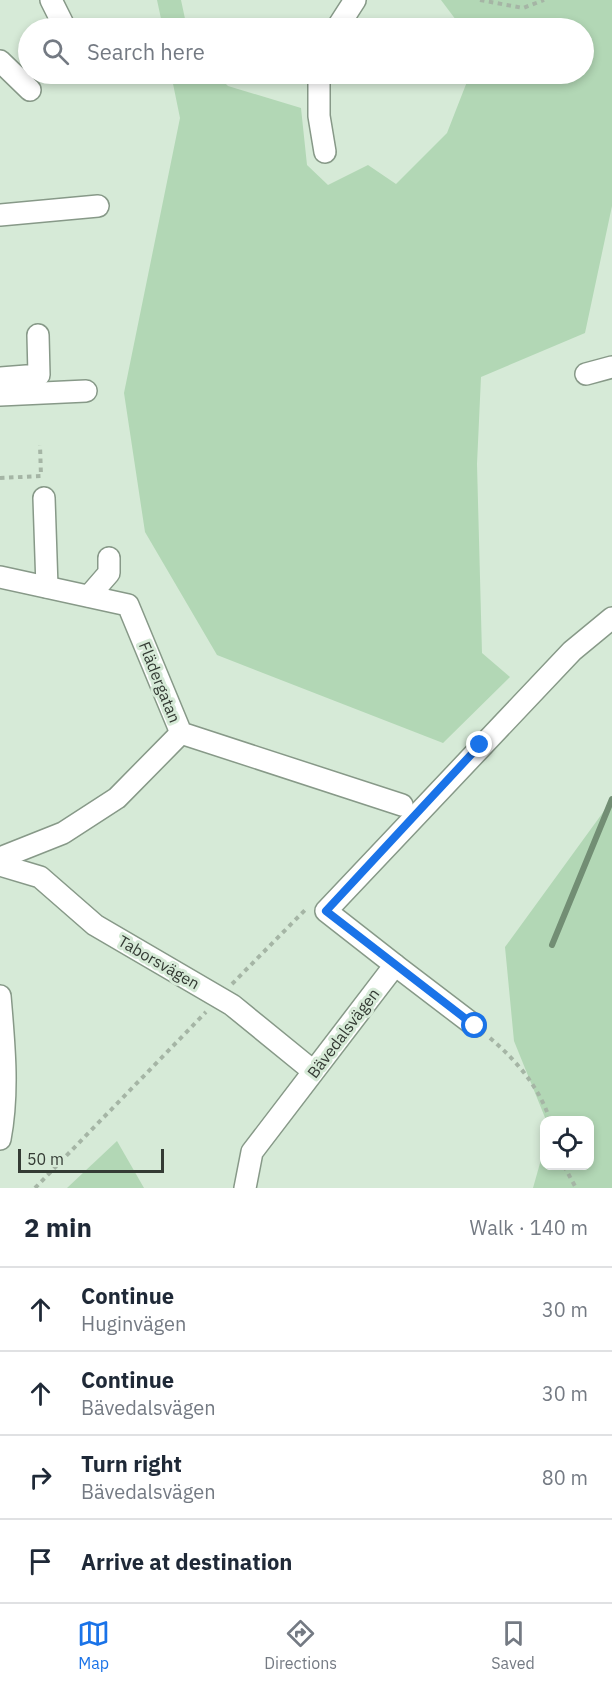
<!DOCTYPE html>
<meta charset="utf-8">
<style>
:root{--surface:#fff;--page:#f6f6f7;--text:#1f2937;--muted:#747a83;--line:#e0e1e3;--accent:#1a73e8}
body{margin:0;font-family:"IBM Plex Sans",sans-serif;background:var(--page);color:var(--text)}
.controls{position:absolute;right:18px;bottom:18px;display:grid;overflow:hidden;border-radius:12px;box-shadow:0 3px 9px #0003}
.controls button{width:54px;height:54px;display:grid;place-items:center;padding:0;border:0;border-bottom:2px solid var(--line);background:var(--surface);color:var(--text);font:30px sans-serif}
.scale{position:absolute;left:18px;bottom:15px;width:146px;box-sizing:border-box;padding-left:6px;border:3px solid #343b34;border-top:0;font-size:16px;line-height:21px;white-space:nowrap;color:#343b34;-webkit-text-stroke:4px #d6ead7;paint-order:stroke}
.stop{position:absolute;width:18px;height:18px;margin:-14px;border:4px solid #1a73e8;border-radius:50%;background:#fff}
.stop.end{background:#1a73e8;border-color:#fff;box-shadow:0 2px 6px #0008}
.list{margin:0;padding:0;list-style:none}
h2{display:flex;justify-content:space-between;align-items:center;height:78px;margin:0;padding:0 24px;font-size:26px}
h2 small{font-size:20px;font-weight:400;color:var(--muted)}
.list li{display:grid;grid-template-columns:39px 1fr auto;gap:18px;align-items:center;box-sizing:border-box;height:84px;padding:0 24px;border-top:2px solid var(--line)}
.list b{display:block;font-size:22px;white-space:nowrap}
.list p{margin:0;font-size:20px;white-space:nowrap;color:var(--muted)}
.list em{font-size:20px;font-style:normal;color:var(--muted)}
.icon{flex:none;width:33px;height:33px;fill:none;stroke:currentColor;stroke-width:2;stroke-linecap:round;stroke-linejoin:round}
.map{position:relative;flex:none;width:612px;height:1188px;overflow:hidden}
.search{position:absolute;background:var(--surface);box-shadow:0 3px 9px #0003;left:18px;right:18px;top:18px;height:66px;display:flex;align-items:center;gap:15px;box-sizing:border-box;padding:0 21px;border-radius:33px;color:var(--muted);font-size:22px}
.sheet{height:414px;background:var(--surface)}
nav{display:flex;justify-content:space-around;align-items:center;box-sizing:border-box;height:84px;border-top:2px solid var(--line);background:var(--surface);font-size:16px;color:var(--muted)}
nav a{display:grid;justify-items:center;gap:3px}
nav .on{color:var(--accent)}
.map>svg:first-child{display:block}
.green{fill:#b2d7b5}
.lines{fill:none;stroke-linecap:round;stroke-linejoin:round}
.stream{stroke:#728e74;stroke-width:6}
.minor-casing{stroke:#879988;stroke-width:24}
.path{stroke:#a5b5a5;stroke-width:4;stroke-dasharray:4.5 4.5;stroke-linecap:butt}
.minor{stroke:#fff;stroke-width:21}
.route{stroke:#1a73e8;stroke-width:8}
.labels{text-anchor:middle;stroke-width:6;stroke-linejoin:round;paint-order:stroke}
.street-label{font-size:16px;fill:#343b34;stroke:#d6ead7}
</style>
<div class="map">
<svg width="612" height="1188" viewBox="0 0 612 1188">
<rect width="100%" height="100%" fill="#d6ead7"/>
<g class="green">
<polygon points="157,0 181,0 187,28 163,28"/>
<polygon points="441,0 612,0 612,206 585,333 481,377 477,464 482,653 510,677 443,743 217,655 145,532 124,393 180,118 171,74 216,74 228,86 301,108 307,165 328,185 368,165 396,184 447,133 470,74 584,74 584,28 462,28"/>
<polygon points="612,800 612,1188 533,1188 544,1149 544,1166 590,1166 590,1120 546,1120 514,1041 505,947"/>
<polygon points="117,1141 144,1188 67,1188"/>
</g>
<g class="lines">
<polyline class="stream" points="552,945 612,799"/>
<defs>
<g id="minor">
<polyline points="51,0 65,28"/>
<polyline points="337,28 355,0"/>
<polyline points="0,61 30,90"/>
<polyline points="319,74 319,116 325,152"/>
<polyline points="0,215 98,206"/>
<polyline points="586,374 612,367"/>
<polyline points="0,378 39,375 38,335"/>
<polyline points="0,395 86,391"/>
<polyline points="44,498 47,587"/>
<polyline points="0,577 128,605 181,733 402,805"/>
<polyline points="89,596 109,573 109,558"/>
<polyline points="0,858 63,833 117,798 181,733"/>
<polyline points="0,865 40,877 95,925 232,1005 313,1071"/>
<polyline points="395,965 475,1026"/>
<path d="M 0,996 C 4,1043 9,1092 0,1139"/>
<polyline points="245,1188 252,1152 395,965 326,911 572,651 612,618"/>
</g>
</defs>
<use href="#minor" class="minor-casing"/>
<g class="path">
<polyline points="480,0 523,8 544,0"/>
<polyline points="0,478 41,476 40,445"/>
<polyline points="232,984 307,908"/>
<path d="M 490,1038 C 517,1061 539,1087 550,1120"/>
<polyline points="564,1166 576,1188"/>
<polyline points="35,1188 206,1012"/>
</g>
<use href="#minor" class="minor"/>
</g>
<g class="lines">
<polyline class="route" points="475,1026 326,911 480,745"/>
</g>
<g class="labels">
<g class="street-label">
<text transform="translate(160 682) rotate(68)" y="6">Flädergatan</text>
<text transform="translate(159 962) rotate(30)" y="6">Taborsvägen</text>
<text transform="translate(343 1033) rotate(-53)" y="6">Bävedalsvägen</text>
</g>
</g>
</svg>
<div class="controls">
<button><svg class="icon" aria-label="locate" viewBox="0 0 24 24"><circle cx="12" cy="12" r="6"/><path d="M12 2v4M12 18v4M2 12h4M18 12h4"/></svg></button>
</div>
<div class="scale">50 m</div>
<div class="stop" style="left:475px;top:1026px"></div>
<div class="stop end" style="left:480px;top:745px"></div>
<div class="search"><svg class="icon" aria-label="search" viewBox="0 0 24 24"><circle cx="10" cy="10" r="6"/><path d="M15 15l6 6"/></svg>Search here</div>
</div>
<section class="sheet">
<h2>2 min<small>Walk · 140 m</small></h2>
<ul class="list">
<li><svg class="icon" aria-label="ahead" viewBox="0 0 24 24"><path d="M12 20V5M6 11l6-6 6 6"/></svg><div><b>Continue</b><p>Huginvägen</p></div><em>30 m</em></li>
<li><svg class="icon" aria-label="ahead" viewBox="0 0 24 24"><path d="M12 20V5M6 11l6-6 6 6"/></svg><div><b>Continue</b><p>Bävedalsvägen</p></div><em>30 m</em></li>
<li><svg class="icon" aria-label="right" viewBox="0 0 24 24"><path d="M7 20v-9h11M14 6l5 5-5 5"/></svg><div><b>Turn right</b><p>Bävedalsvägen</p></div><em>80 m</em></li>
<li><svg class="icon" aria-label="arrive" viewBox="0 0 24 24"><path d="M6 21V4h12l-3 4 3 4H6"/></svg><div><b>Arrive at destination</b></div></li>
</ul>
</section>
<nav>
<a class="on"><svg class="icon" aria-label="map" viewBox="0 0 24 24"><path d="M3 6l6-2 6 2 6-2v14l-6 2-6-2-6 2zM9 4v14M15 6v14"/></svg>Map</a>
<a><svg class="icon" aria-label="directions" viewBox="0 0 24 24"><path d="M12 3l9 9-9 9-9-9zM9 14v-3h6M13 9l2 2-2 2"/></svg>Directions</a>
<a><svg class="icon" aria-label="saved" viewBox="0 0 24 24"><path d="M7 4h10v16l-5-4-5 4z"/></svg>Saved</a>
</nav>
